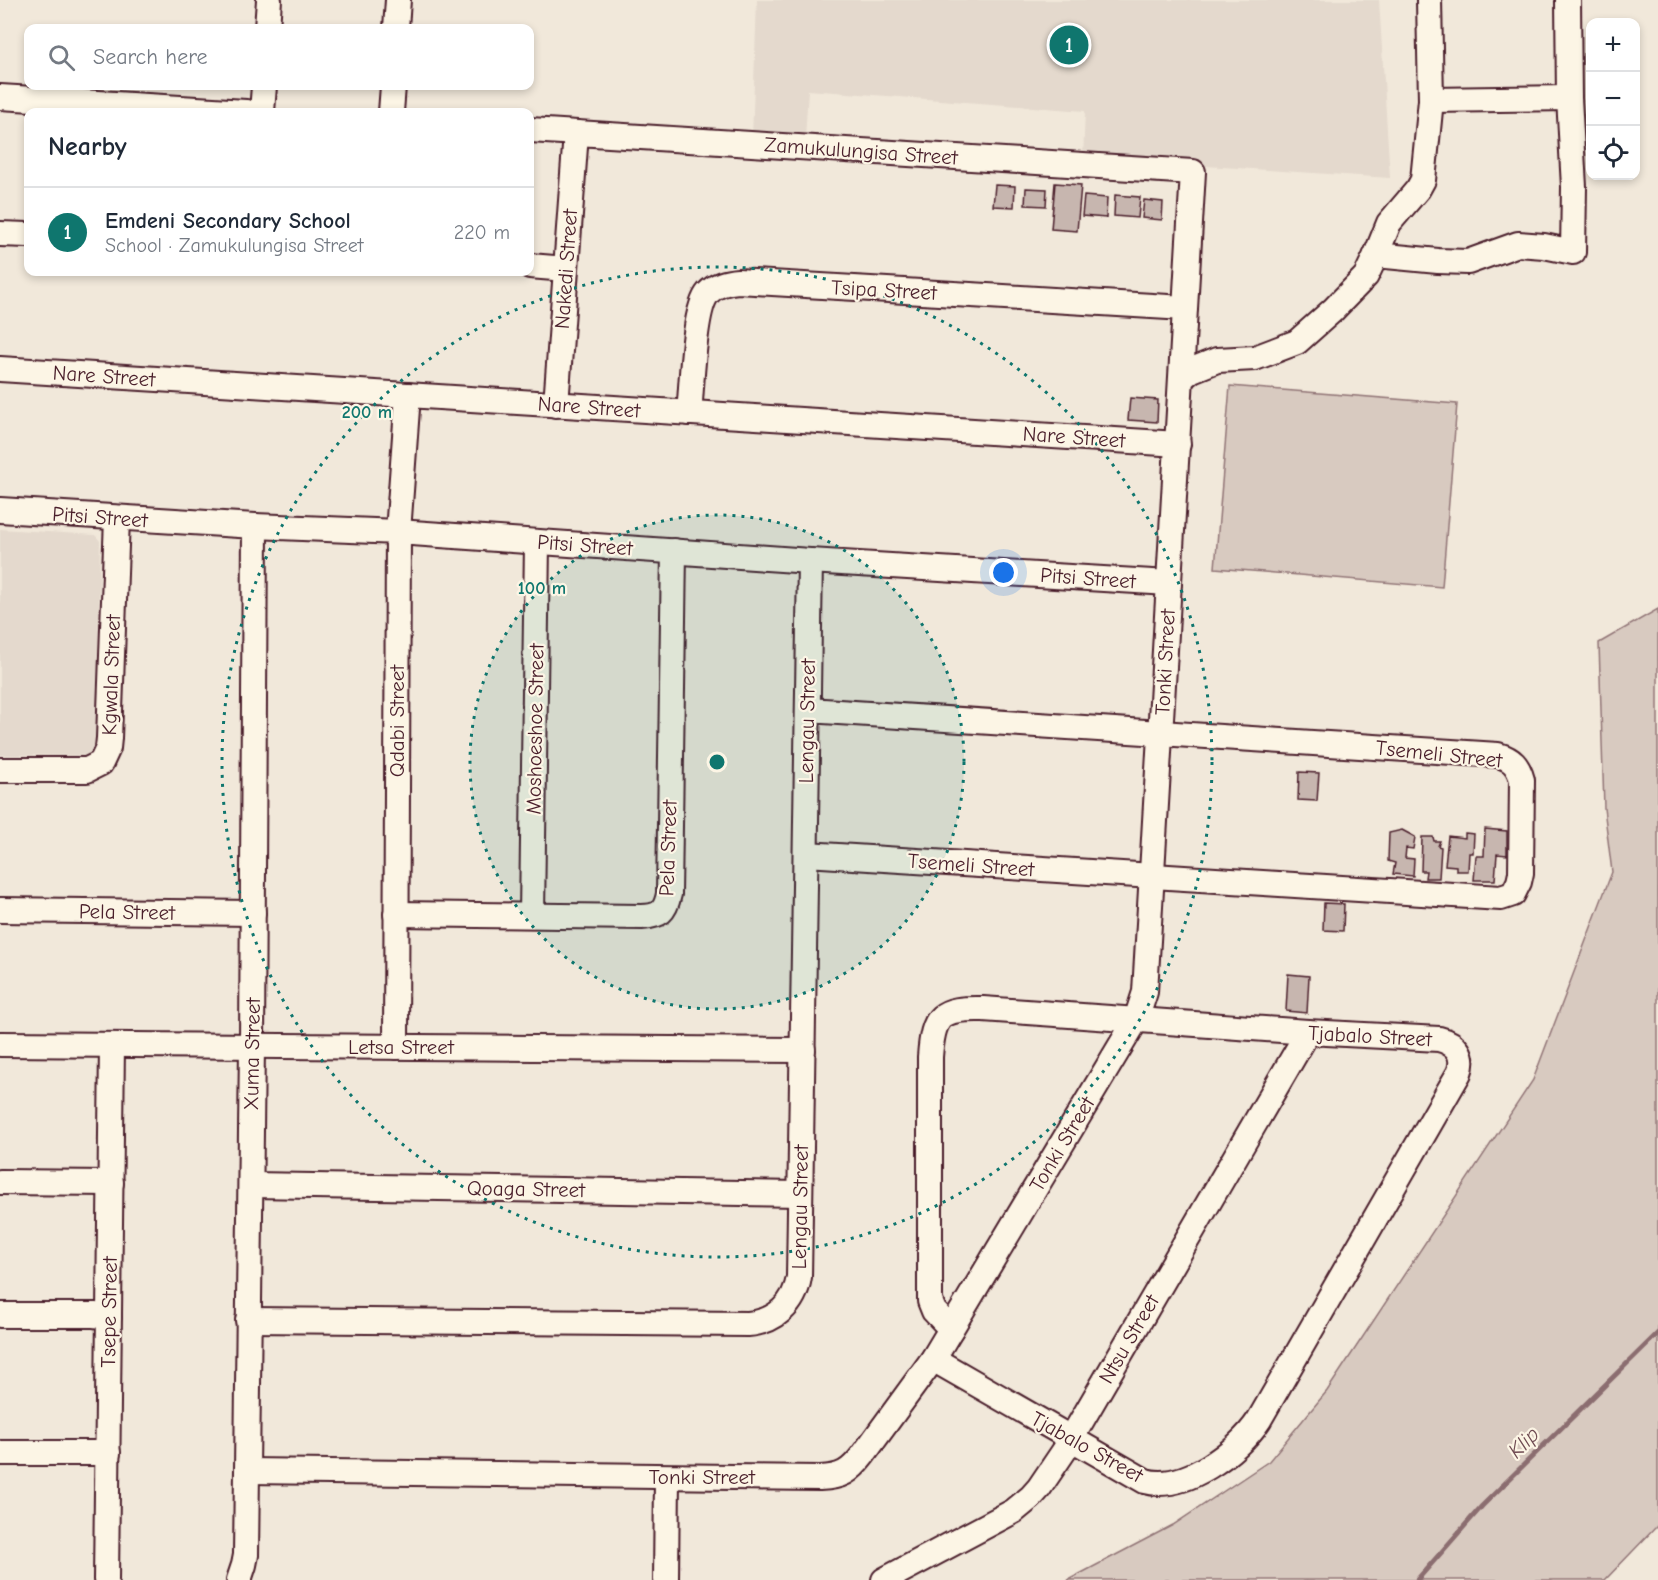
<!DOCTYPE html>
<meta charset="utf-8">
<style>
:root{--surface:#fff;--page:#f6f6f7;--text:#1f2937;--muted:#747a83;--line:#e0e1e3;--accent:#0f766e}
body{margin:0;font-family:"Comic Neue",sans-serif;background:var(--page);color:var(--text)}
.controls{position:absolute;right:18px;top:18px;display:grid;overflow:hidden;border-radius:12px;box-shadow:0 3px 9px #0003}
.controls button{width:54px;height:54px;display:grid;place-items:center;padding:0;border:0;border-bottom:2px solid var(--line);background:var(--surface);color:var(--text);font:30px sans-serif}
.you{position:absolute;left:1004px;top:573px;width:21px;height:21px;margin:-15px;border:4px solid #fff;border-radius:50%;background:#1a73e8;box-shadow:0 0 0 9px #1a73e833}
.badge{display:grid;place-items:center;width:39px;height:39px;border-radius:50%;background:var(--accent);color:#fff;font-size:20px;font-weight:700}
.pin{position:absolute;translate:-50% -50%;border:3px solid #fff;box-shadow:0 2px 6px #0006}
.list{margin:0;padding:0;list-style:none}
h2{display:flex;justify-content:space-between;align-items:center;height:78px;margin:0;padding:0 24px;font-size:26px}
h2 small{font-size:20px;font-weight:400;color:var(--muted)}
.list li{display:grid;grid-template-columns:39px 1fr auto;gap:18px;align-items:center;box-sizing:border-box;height:90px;padding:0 24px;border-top:2px solid var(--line)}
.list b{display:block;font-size:22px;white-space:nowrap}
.list p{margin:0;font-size:20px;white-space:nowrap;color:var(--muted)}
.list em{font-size:20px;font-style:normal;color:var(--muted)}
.icon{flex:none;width:33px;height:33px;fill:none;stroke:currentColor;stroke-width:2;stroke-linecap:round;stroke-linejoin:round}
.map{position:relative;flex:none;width:1658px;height:1580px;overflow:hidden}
.search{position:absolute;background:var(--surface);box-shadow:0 3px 9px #0003;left:24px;top:24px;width:510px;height:66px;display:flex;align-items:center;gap:15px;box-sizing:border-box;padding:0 21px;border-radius:12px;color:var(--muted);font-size:22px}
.panel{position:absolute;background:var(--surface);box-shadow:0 3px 9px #0003;left:24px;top:108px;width:510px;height:168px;border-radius:12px}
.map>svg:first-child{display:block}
.built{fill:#e4d9cd}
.green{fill:#d8cac0;stroke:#917476;stroke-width:1.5}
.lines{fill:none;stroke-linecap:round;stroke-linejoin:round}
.stream{stroke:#8b6d6f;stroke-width:5}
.building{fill:#c7b6af;stroke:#4a1f2b;stroke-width:1.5}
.minor-casing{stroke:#4a1f2b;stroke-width:28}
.minor{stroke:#fcf5e5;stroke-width:24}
.ring{fill:none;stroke:#0f766e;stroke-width:3;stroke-dasharray:3 6}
.labels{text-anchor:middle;stroke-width:4.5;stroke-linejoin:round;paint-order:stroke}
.street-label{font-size:21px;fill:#4a1f2b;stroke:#fcf5e5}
.water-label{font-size:22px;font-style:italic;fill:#704c53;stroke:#fcf5e5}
.centre{fill:#0f766e;stroke:#fcf5e5;stroke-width:3}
.ring-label{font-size:18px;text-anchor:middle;font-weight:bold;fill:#0f766e;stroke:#fcf5e5;stroke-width:4.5;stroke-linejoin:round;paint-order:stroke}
</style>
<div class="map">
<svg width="1658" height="1580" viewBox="0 0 1658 1580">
<rect width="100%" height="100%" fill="#f1e8da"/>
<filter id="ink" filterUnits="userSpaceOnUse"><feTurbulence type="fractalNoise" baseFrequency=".0167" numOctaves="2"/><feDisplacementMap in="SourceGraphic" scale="12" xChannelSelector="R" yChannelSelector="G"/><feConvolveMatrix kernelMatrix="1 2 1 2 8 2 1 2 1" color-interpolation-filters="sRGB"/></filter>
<g filter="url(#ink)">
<g class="built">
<polygon points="757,0 1379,0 1390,178 1083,158 1085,111 808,90 805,139 752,138"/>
<polygon points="0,529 95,535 100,541 97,756 0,755"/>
</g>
<g class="green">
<polygon points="1230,386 1457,404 1442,587 1215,568"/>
<polygon points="1658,609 1658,1525 1605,1580 1068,1580 1173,1525 1269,1461 1327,1391 1533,1080 1612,872 1604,808 1599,643"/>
</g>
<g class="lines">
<polyline class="stream" points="1417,1580 1482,1506 1658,1333"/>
</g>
<g class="building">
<polygon points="1055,183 1081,185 1077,231 1051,229"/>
<polygon points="995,185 1015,186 1014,207 993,206"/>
<polygon points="1026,188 1047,189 1046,206 1025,205"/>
<polygon points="1115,195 1140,197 1138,218 1114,216"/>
<polygon points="1084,196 1107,198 1106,218 1082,216"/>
<polygon points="1144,200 1163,202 1162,220 1142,218"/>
<polygon points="1130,398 1158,400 1157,422 1128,420"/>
<polygon points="1299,772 1319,773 1317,801 1298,800"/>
<polygon points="1485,829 1507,831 1507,855 1497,854 1495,880 1474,880 1476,856 1484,856"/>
<polygon points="1402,830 1415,837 1413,849 1406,848 1405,858 1414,859 1413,876 1393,874 1395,863 1388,861 1389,833"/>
<polygon points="1465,833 1474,834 1473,853 1469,853 1468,871 1456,871 1456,866 1445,865 1448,836 1465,838"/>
<polygon points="1422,837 1433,837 1434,841 1440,841 1438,846 1441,847 1439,878 1425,878 1426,871 1421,871"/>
<polygon points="1324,903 1344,904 1343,931 1323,930"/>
<polygon points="1288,974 1309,976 1307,1013 1286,1011"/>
</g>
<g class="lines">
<defs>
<g id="minor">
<polyline points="1429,0 1431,100 1569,98"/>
<polyline points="267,28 269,0"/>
<polyline points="396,28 398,0"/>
<polyline points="0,97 246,112"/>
<polyline points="262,112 264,86"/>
<polyline points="391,112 393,86"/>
<polyline points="0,234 28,235"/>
<polyline points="1376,255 1438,261 1468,262 1518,244 1544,246 1573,252 1574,187 1569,98 1568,0"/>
<polyline points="530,266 566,269"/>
<polyline points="0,369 1178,444"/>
<polyline points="1182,378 1192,370 1217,360 1255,358 1297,342 1333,310 1366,276 1376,255 1389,223 1418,189 1423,180 1431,100"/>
<polyline points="556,405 576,133"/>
<path d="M 689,413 C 692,387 693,310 708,293 C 716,284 727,282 738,281 L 1185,308"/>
<polyline points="0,510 255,526 398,532 810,561 1169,583"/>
<polyline points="0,770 87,770 101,763 108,748 109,738 117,518"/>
<path d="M 806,854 L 1501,898 L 1513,894 L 1519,882 L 1521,873 L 1522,780 C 1518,765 1512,759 1498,755 L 808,710"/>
<polyline points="0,910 253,913"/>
<path d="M 396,914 L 642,917 C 660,916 665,912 669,894 L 674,551"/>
<polyline points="532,915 537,542"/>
<polyline points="0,1044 803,1050"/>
<polyline points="396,1047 398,532 408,395"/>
<polyline points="0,1182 111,1183"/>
<polyline points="251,1185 800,1194"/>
<polyline points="0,1315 94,1315 109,1317"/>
<path d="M 248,1320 L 748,1324 C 775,1322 795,1304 799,1277 L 810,561"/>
<path d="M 933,1359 L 1145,1481 C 1184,1492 1238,1452 1259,1420 L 1459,1073 C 1466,1055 1456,1043 1439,1039 L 1308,1032 L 983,1009 C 940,1008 933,1015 930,1057 L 930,1301 L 934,1311 L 951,1329"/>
<polyline points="0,1453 108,1453"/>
<path d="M 247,1471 L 820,1478 C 842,1477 850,1472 863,1455 L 933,1359 L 1136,1020 L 1145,992 L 1193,172 L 530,130"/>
<polyline points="106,1580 112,1045"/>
<polyline points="239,1580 244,1565 246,1555 252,1046 255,526"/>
<polyline points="666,1580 667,1477"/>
<polyline points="884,1580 1014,1511 1031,1497 1039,1488 1064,1451 1308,1032"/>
</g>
</defs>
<use href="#minor" class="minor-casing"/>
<use href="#minor" class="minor"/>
</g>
</g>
<circle cx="717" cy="762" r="247" fill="#0f766e" fill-opacity=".12"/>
<g class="ring">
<circle cx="717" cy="762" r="247"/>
<circle cx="717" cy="762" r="495"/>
</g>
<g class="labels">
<g class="street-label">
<text transform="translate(861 151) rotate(4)" y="7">Zamukulungisa Street</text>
<text transform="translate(566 269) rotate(-86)" y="7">Nakedi Street</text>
<text transform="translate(884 290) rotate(3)" y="7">Tsipa Street</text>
<text transform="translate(104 376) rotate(4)" y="7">Nare Street</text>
<text transform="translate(589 407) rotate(4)" y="7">Nare Street</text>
<text transform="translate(1074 437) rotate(4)" y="7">Nare Street</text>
<text transform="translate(100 517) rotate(4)" y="7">Pitsi Street</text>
<text transform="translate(585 545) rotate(4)" y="7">Pitsi Street</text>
<text transform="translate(1088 578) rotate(4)" y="7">Pitsi Street</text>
<text transform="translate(1165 662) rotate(-87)" y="7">Tonki Street</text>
<text transform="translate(111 675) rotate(-88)" y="7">Kgwala Street</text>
<text transform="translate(397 721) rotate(-90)" y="7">Qdabi Street</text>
<text transform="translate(807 721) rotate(-89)" y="7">Lengau Street</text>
<text transform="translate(535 729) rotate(-89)" y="7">Moshoeshoe Street</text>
<text transform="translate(1439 754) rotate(6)" y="7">Tsemeli Street</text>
<text transform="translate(668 848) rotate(-88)" y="7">Pela Street</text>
<text transform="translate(971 865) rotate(4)" y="7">Tsemeli Street</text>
<text transform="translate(127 912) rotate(1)" y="7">Pela Street</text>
<text transform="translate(1370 1036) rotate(3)" y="7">Tjabalo Street</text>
<text x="401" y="1054">Letsa Street</text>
<text transform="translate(252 1054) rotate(-89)" y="7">Xuma Street</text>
<text transform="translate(1062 1144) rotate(-59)" y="7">Tonki Street</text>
<text transform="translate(526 1189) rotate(1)" y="7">Qoaga Street</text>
<text transform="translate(800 1207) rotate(-89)" y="7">Lengau Street</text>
<text transform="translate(109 1312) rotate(-89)" y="7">Tsepe Street</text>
<text transform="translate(1129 1339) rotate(-60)" y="7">Ntsu Street</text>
<text transform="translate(1087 1447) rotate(29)" y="7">Tjabalo Street</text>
<text x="702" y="1484">Tonki Street</text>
</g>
<g class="water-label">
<text transform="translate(1523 1442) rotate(-45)" y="8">Klip</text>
</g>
</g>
<circle cx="717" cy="762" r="9" class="centre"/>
<g class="ring-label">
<text x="367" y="418">200 m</text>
<text x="542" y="594">100 m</text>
</g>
</svg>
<div class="controls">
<button>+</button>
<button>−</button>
<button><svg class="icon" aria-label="locate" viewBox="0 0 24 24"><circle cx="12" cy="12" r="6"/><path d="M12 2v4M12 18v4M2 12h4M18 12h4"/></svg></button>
</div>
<div class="you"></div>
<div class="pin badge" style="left:1069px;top:45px">1</div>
<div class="search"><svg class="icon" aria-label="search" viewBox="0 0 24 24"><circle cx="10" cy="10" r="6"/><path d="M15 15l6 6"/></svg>Search here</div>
<section class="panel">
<h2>Nearby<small></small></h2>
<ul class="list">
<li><span class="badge">1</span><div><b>Emdeni Secondary School</b><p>School · Zamukulungisa Street</p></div><em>220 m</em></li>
</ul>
</section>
</div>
